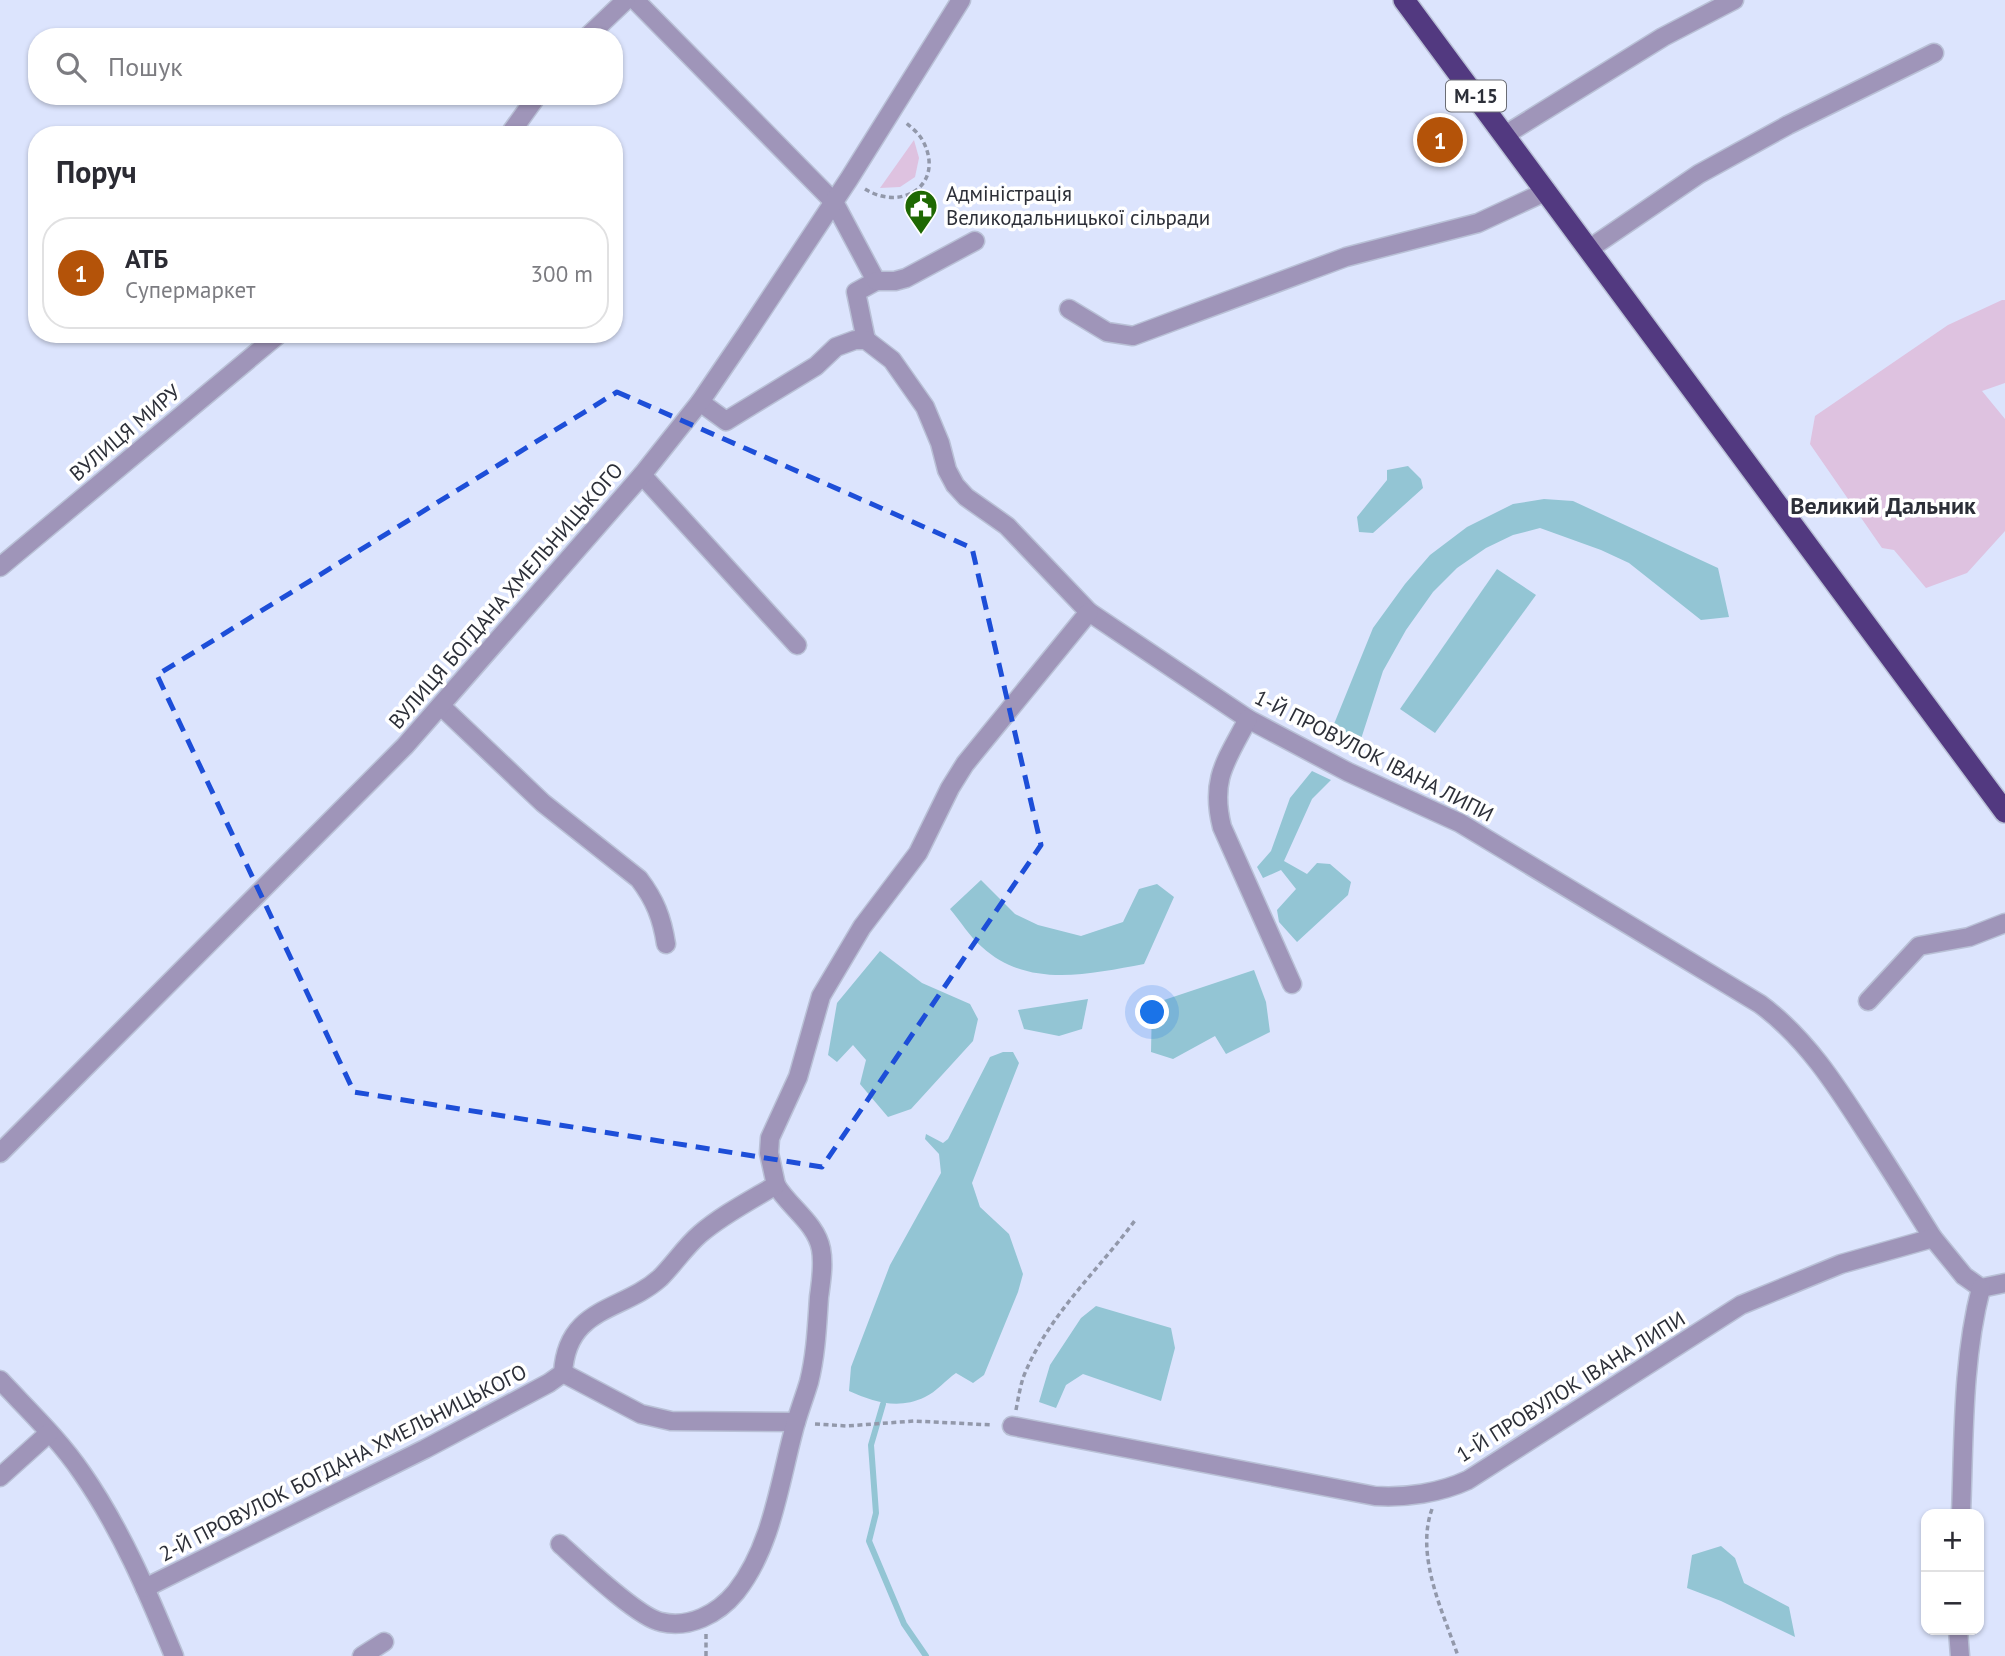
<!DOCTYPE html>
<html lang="uk">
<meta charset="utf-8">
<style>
:root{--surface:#fff;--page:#f7f7f7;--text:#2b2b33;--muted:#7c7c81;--line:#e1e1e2;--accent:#b45309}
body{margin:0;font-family:"PT Sans",sans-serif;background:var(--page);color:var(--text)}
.controls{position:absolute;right:21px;bottom:21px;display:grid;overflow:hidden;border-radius:14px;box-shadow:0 2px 5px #0004}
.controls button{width:63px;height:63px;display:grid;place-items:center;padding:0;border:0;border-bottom:2px solid var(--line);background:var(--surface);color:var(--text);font:35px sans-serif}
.you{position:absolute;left:1153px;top:1013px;width:24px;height:24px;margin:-18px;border:5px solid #fff;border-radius:50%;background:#1a73e8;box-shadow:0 0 0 10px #1a73e833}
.badge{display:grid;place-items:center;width:46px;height:46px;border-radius:50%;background:var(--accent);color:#fff;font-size:23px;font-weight:700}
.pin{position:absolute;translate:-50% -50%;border:4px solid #fff;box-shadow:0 2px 7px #0006}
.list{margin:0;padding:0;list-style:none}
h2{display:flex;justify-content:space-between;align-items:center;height:91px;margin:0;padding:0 28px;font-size:30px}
h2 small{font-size:23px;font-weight:400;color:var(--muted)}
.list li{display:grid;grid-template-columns:46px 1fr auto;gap:21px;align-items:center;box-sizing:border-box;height:112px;margin:0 14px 14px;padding:0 14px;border:2px solid var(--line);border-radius:28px}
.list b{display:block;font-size:26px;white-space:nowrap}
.list p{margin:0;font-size:23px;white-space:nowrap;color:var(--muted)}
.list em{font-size:23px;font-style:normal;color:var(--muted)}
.icon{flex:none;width:38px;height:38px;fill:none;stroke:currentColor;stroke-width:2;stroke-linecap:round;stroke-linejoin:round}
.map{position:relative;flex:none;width:2005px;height:1656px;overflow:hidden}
.search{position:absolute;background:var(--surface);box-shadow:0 2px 5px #0004;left:28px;top:28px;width:595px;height:77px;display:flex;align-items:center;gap:18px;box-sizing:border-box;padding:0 24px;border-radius:28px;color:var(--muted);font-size:26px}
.panel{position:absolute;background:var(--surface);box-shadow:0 2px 5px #0004;left:28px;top:126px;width:595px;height:217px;border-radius:28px}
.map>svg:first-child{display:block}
.green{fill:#dec2e0}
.water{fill:#93c5d4}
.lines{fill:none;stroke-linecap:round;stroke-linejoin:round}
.stream{stroke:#93c5d4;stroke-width:6}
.minor-casing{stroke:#b9c0d6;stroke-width:21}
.highway-casing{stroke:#b9c0d6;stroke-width:24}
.path{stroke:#9298aa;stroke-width:3.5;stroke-dasharray:5 3.5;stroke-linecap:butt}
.minor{stroke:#9f95b9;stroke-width:18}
.highway{stroke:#523980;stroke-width:21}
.marked{fill:none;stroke:#1d4ed8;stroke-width:5;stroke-dasharray:14 9;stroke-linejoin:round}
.labels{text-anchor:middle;stroke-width:7;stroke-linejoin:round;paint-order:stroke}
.shield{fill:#fff;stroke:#6b6d74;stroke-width:2}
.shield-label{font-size:19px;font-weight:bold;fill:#2c2f38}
.poi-label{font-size:21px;fill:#2c2f38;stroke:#fff;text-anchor:start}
.street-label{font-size:21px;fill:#2c2f38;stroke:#fff}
.quarter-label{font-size:24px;font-weight:bold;fill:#2c2f38;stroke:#fff}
</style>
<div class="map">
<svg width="2005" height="1656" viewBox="0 0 2005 1656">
<rect width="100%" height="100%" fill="#dce4fd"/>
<g class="green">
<polygon points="914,140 919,158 915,177 900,187 880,188"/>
<polygon points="2002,300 2005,300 2005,383 1982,391 2005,419 2005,531 1967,573 1926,588 1894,550 1882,548 1810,444 1815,416 1948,325"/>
</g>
<g class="water">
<polygon points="1408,466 1421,479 1423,488 1373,533 1359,532 1357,517 1387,480 1387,470"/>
<polygon points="1544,499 1573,501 1718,568 1729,617 1701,620 1629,563 1601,550 1540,528 1513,535 1486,548 1457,568 1433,592 1406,630 1383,671 1361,739 1343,740 1334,724 1373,628 1405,584 1430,555 1467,527 1513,504"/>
<polygon points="1497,569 1536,595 1435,733 1400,709"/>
<polygon points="1312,771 1331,780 1312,799 1284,861 1307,874 1317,863 1330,864 1351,882 1348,895 1297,942 1279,922 1277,910 1296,889 1281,870 1263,878 1257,867 1271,851 1290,798"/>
<path d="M 981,880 L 1015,914 L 1038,925 L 1081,936 L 1123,922 L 1139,889 L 1157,884 L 1174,897 L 1144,964 C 1089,974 1028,989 982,947 C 970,937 961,922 950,909 Z"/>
<polygon points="880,951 922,983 970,1004 978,1019 973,1041 911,1109 888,1117 860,1084 866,1060 853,1045 837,1062 828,1055 837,1003"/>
<polygon points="1254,970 1266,1002 1270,1032 1226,1054 1215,1036 1173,1059 1151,1052 1152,1004"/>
<polygon points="1088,999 1082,1029 1059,1036 1024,1029 1018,1010"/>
<path d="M 1003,1052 L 1013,1052 L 1019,1063 L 972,1183 L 980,1207 L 1009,1234 L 1023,1274 L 1018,1292 L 984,1375 L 973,1383 L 956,1373 C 946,1380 936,1392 925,1397 C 898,1410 874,1402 849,1391 L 851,1367 L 890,1265 L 941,1173 L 939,1154 L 925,1139 L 926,1134 L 943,1143 L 948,1139 L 990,1057 Z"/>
<polygon points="1096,1306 1171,1328 1175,1348 1161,1401 1083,1374 1066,1385 1056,1408 1039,1402 1050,1365 1081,1318"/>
<polygon points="1721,1546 1735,1558 1744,1583 1789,1607 1795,1637 1721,1601 1687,1588 1692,1555"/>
</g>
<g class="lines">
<polyline class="stream" points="883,1404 871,1445 876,1513 869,1541 904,1624 926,1656"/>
<defs>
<g id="minor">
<polyline points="635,0 834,202 876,281 856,292 866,340"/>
<polyline points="587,37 626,0"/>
<polyline points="509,135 537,96"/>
<polyline points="1505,135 1663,37 1734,0"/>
<polyline points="1589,249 1699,174 1788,125 1934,53"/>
<polyline points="876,281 895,281 906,278 975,241"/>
<polyline points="1069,309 1107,332 1133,336 1346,257 1478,223 1547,191"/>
<path d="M 700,402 L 726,421 L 816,366 L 836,347 L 855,340 L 866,340 L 892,360 L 925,407 L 940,443 L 947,470 L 955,485 L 966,497 L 1007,526 L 1089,612 L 1248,719 L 1348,772 L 1460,823 L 1760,1004 C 1806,1038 1836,1085 1866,1132 C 1889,1167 1911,1203 1933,1238"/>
<polyline points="642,475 797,645"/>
<polyline points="0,567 279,334"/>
<path d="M 441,706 L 543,803 L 639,879 C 655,900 662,918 666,944"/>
<path d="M 1248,719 C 1226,761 1210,779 1222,827 L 1292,984"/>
<polyline points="1868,1001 1919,946 1969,937 2005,923"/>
<polyline points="0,1153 405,746 642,475 700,402 747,333 849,179 961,0"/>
<polyline points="563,1373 641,1414 671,1421 796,1422"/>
<path d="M 0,1380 C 28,1410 59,1439 82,1473 C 121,1529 148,1593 174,1656"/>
<path d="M 1012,1426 L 1375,1496 C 1406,1498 1440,1493 1468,1480 L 1741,1305 L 1841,1264 L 1933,1238 L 1964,1276 L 1981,1288 L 2005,1283"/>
<polyline points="0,1477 49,1433"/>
<path d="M 1961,1514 C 1964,1439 1962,1361 1981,1288"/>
<path d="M 560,1544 C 580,1562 637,1617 661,1622 C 689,1629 718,1614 736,1592 C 771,1548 779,1486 793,1433 C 797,1416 804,1399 809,1382 C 816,1354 817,1326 819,1297 C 821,1282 824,1265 821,1249 C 816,1223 789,1207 776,1185"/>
<path d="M 145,1588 L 425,1449 L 549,1383 L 563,1373 C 567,1306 622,1312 660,1278 C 674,1264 685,1247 700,1234 C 722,1215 751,1200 776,1185 L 769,1153 L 770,1138 L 798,1077 L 821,996 L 862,927 L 918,853 L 950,788 L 965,764 L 1089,612"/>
<polyline points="1958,1630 1960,1656"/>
<polyline points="362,1656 384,1642"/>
</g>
<polyline id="highway" points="1404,0 2005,812"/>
</defs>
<use href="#minor" class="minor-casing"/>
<use href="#highway" class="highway-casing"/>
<g class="path">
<path d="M 865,189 C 902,212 944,185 924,143 C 920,134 912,128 905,122"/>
<path d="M 1016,1410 C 1018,1399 1020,1388 1023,1378 C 1047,1316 1098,1271 1136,1219"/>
<polyline points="815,1424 847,1426 914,1421 993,1425"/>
<path d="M 1432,1509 C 1415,1556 1443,1612 1458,1656"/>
<polyline points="706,1656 706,1634"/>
</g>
<use href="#minor" class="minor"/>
<use href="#highway" class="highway"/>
</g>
<path class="marked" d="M 617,392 L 972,548 L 1041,845 L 822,1167 L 354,1092 L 157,675 Z"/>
<defs>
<symbol id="civic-pin" viewBox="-11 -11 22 30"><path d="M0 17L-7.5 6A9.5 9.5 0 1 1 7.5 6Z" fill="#1e6802" stroke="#fff"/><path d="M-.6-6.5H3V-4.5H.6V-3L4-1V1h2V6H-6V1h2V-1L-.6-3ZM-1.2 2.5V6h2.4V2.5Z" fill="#fff"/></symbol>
</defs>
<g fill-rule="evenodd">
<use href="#civic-pin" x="902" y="187" width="38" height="52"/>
</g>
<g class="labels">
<rect class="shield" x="1446" y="80.5" width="60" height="31" rx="5"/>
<g class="shield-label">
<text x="1476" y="103">М-15</text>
</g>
<g class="poi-label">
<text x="946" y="201">Адміністрація<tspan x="946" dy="24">Великодальницької сільради</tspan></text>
</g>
<g class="street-label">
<text transform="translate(125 433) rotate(-40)" y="7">ВУЛИЦЯ МИРУ</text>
<text transform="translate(506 596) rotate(-49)" y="7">ВУЛИЦЯ БОГДАНА ХМЕЛЬНИЦЬКОГО</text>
<text transform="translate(1374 756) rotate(27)" y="7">1-Й ПРОВУЛОК ІВАНА ЛИПИ</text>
<text transform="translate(1571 1387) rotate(-32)" y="7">1-Й ПРОВУЛОК ІВАНА ЛИПИ</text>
<text transform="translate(343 1463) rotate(-27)" y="7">2-Й ПРОВУЛОК БОГДАНА ХМЕЛЬНИЦЬКОГО</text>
</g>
<g class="quarter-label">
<text x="1883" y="514">Великий Дальник</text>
</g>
</g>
</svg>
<div class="controls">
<button>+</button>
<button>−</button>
</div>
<div class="you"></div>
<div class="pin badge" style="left:1440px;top:140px">1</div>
<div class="search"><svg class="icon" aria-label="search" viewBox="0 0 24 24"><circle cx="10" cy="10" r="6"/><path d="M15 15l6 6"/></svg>Пошук</div>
<section class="panel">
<h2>Поруч<small></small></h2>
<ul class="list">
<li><span class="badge">1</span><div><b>АТБ</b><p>Супермаркет</p></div><em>300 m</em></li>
</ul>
</section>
</div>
